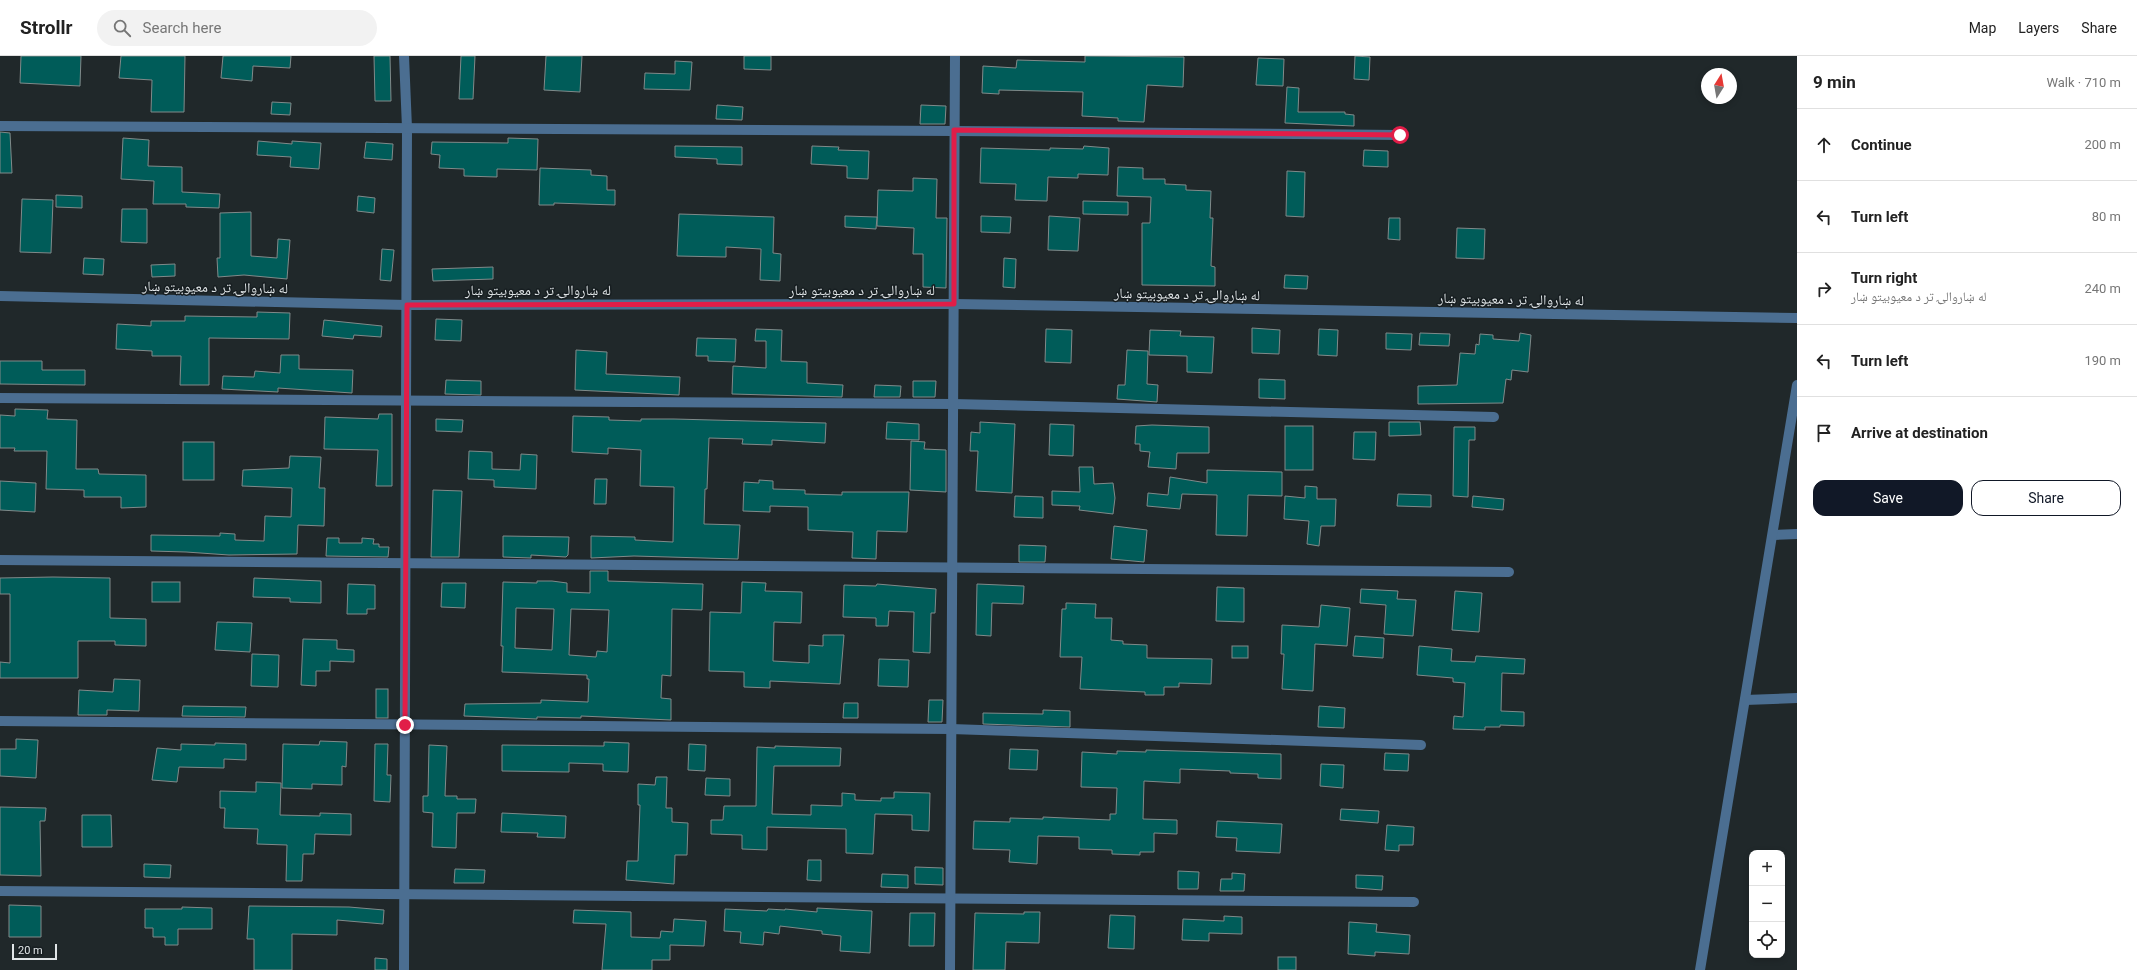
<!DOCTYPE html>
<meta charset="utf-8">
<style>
:root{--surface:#fff;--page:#f2f2f2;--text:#222;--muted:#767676;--line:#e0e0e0;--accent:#111827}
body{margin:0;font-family:Roboto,"Noto Naskh Arabic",sans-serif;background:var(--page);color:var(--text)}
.controls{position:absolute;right:12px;bottom:12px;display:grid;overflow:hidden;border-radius:8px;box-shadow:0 2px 6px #0003}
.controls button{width:36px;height:36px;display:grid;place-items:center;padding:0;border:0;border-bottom:1px solid var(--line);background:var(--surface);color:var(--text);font:20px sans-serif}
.compass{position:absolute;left:1701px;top:12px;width:36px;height:36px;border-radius:50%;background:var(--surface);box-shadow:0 2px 6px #0003;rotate:11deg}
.scale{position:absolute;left:12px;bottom:10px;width:45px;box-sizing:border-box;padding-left:4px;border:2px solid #e1e6e8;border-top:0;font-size:11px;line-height:14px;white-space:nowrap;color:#e1e6e8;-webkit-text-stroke:3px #171e21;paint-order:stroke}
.stop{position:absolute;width:12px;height:12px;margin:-9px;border:3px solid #e11d48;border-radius:50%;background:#fff}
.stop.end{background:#e11d48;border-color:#fff;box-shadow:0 1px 4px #0008}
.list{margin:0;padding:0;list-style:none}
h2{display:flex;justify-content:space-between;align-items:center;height:52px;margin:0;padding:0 16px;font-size:17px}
h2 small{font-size:13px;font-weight:400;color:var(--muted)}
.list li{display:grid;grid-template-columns:26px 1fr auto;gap:12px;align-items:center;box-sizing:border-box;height:72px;padding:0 16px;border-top:1px solid var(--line)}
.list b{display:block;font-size:15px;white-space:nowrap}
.list p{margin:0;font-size:13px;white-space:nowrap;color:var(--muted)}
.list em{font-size:13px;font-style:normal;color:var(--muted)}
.actions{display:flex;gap:8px;padding:12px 16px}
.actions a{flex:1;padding:9px 0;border:1px solid var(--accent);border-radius:12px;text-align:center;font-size:14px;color:var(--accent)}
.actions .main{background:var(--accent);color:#fff}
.icon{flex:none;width:22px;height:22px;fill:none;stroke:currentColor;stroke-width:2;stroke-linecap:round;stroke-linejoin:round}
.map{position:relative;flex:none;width:1797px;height:914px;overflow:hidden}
header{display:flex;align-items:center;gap:24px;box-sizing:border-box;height:56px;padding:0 20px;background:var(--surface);border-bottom:1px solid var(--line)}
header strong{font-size:19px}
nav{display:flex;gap:22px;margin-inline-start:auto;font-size:14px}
.search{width:280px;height:36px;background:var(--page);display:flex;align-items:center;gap:10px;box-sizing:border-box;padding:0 14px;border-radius:22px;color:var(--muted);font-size:15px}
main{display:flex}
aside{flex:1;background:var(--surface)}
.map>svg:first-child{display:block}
.building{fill:#005c59;stroke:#808a8a;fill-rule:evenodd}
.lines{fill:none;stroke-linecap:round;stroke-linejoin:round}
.minor{stroke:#4b6e91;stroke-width:10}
.route{stroke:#e11d48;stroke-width:5}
.labels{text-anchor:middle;stroke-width:3;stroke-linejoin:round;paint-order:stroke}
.street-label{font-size:14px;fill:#e1e6e8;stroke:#171e21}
</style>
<header>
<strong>Strollr</strong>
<div class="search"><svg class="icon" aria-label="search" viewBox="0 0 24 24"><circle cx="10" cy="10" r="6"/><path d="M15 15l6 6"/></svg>Search here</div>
<nav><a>Map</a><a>Layers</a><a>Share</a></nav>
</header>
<main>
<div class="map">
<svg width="1797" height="914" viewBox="0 0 1797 914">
<rect width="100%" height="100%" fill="#20282a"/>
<g class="building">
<polygon points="21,0 81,0 80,30 20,27"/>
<polygon points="121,0 185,0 184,56 151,56 152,24 119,22"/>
<polygon points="223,0 291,0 290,12 253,10 252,25 221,22"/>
<polygon points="374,0 390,0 391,45 375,45"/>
<polygon points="461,0 475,0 473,43 459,43"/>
<polygon points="546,0 582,0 580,36 544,34"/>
<polygon points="744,0 771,0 771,14 744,13"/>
<polygon points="1085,0 1184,1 1183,31 1147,29 1144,66 1118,65 1118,62 1082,60 1083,36 999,34 999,38 982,37 983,10 1016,12 1017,4 1085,6"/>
<polygon points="1355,0 1370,1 1369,24 1354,23"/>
<polygon points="1258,2 1284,3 1283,30 1256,29"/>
<polygon points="675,5 692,6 690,34 644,33 645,17 675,18"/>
<polygon points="1287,31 1299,32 1298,56 1345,56 1345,58 1354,59 1354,70 1285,67"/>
<polygon points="272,46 291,47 290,59 271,58"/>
<polygon points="717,49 743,51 742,64 716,63"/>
<polygon points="921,49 946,50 945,68 920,68"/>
<polygon points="0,76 10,77 12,117 0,117"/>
<polygon points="123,82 149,84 148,110 182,111 182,136 220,138 219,152 186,151 186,148 153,148 154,125 121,123"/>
<polygon points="508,82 538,83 537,114 497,113 497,121 464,120 464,113 439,112 440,99 431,98 432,86 508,87"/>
<polygon points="258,85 292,88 292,85 321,87 319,113 290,111 291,101 257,99"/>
<polygon points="366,86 393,88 392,104 364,102"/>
<polygon points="675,90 742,91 742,109 717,108 717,103 675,101"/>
<polygon points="812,90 839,91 838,94 869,95 868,123 847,122 847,110 811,108"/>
<polygon points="1084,90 1109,92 1108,119 1078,118 1078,122 1048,121 1047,145 1015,144 1016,128 980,127 981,92 1050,94 1050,92 1083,93"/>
<polygon points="1364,94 1388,95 1388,111 1363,110"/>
<polygon points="1118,111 1143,112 1143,123 1165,123 1165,128 1186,129 1186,134 1211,135 1210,162 1213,162 1211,210 1215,211 1215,230 1142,229 1142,167 1150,167 1151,141 1117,140"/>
<polygon points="540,112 591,114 591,119 607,120 607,134 615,134 615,149 554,147 554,149 539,149"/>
<polygon points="1287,115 1305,116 1304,161 1286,160"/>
<polygon points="913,122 937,123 936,162 947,162 946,232 923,231 923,198 913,198 914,172 877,170 878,134 913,135"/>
<polygon points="56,139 82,140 82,152 56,151"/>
<polygon points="358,140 375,142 374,157 357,155"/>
<polygon points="22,143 53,144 51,197 20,196"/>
<polygon points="1083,145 1128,146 1128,159 1083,158"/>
<polygon points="122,153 147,153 147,187 121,186"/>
<polygon points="251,156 251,200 277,202 278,183 290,184 287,223 244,219 218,221 217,202 220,202 220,157"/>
<polygon points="679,158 774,161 773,197 781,198 780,225 760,224 761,193 726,191 726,201 677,200"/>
<polygon points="845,160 877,161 876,173 845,171"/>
<polygon points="981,160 1011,161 1010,177 981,176"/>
<polygon points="1049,160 1080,162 1078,195 1048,194"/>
<polygon points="1389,162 1400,162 1400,184 1388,183"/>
<polygon points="1457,172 1485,173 1484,203 1456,202"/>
<polygon points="382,193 394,194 391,225 380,224"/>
<polygon points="84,202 104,203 103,219 83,218"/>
<polygon points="1004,202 1016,203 1015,232 1003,231"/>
<polygon points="175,208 175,220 152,221 151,209"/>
<polygon points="493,211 493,223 433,225 432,213"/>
<polygon points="1285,219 1308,220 1307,233 1284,232"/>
<polygon points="257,256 290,257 289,283 209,282 209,329 180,329 181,300 152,300 152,295 116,293 117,268 151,270 151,265 185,265 185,260 257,261"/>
<polygon points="436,263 462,264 461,285 435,284"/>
<polygon points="324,264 382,270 381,281 354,279 353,283 322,280"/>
<polygon points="1252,272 1280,274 1279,298 1252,297"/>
<polygon points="756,273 782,274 781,305 807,306 807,327 843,329 842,341 732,338 733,310 766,312 766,285 755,285"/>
<polygon points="1046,273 1072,274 1071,307 1045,306"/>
<polygon points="1319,273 1338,274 1337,300 1318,299"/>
<polygon points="1150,274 1181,275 1180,280 1214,281 1212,317 1187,316 1187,300 1149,299"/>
<polygon points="1386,277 1412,278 1411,294 1386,293"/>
<polygon points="1420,277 1450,278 1449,290 1419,289"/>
<polygon points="1520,277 1531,279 1528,316 1512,314 1511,324 1506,323 1503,347 1418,348 1418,330 1457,329 1460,297 1475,298 1476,288 1479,289 1480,278 1493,279 1493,283 1519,285"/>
<polygon points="697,282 736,283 735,306 708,305 708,300 696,300"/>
<polygon points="576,294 607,296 606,318 680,321 679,339 575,334"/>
<polygon points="1127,294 1148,295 1147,328 1158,329 1157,346 1117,343 1118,329 1125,329"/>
<polygon points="281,299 299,299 299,313 353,314 352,337 278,332 278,336 222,333 223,320 254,321 255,315 280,317"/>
<polygon points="0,305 42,305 42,314 85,314 85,329 0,328"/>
<polygon points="1259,323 1285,324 1285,343 1259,342"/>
<polygon points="446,324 481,325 481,339 445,338"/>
<polygon points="913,325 936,325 935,341 913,341"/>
<polygon points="875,329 901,330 900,341 874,341"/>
<polygon points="15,353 48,354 47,363 77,364 76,413 98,413 99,418 146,419 146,451 121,452 121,441 84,441 84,434 46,433 47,395 14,395 15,392 0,392 0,359 15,360"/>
<polygon points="379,358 392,358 392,430 376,430 378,394 324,393 325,361 378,363"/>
<polygon points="573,360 609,361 609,364 641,365 641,363 674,363 826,367 825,387 772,384 772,389 742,388 743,383 709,382 707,433 705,433 704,468 740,469 738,503 634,500 591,502 591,480 635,481 635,484 673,486 674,431 640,430 641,394 608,392 608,398 572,396"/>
<polygon points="436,363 463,364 462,376 436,375"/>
<polygon points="887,366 919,368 919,384 886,383"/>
<polygon points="980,366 1015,368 1012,437 976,435 978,395 970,395 971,376 980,377"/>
<polygon points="1389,366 1420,366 1421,379 1389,380"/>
<polygon points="1050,368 1074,369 1073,400 1049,399"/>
<polygon points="1152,369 1209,371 1209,397 1177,397 1176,413 1148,411 1150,396 1140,395 1140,388 1135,388 1136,370"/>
<rect x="1285" y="370" width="28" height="44"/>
<polygon points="1454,371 1475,371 1475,384 1469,384 1468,441 1453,440"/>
<polygon points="1354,376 1376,376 1375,404 1353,403"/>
<polygon points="911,385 925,386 924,393 946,394 946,436 910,434"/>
<rect x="183" y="386" width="31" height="38"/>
<polygon points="469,395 492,396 492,413 520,414 521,398 537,399 536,433 494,431 494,424 468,423"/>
<polygon points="290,400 321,401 319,432 325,432 324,470 298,469 297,498 229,499 186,496 151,495 151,479 220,480 220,477 235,478 235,484 264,485 265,460 291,461 292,432 242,430 243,414 289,412"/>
<polygon points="1079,411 1093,411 1094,428 1113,427 1115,442 1113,458 1079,454 1080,450 1052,449 1052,435 1080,436"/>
<polygon points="1207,414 1282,416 1282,440 1248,439 1247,480 1216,479 1217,439 1182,438 1180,453 1147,450 1148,437 1168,439 1170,421 1207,427"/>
<polygon points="595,423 607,423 606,448 594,448"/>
<polygon points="759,424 773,425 773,433 805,434 805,438 842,439 842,436 909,436 907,476 877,475 876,503 852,502 853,476 808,474 808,451 770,450 770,456 743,455 744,426 759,427"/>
<polygon points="0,425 36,427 35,456 0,454"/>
<polygon points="1305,430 1317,431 1317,443 1336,443 1335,470 1321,470 1319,490 1307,488 1309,465 1284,463 1285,440 1305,442"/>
<polygon points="433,434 462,435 459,501 431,501"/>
<polygon points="1398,438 1431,439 1431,451 1397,450"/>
<polygon points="1015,440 1043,441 1043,462 1014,461"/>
<polygon points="1473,440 1504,443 1503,454 1472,451"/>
<polygon points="1114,470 1147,474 1144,506 1111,503"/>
<polygon points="503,480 569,481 568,499 566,501 531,499 531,502 503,501"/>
<polygon points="327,482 339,482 339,487 362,487 362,482 374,483 373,488 379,488 379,491 389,491 388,501 326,500"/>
<polygon points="1019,489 1046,490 1045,506 1019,506"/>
<path d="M 590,515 L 608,515 L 608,525 L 703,528 L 702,554 L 672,553 L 671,620 L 662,619 L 661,642 L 671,643 L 671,664 L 581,660 L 581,662 L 537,661 L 537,663 L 464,660 L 465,648 L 541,647 L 541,644 L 588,646 L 589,623 L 587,623 L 587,619 L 502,616 L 503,590 L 501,590 L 503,526 L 537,527 L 537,525 L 552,525 L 567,527 L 567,536 L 590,537 ZM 516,552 L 554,553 L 552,594 L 515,592 ZM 571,553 L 609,554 L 607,596 L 597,595 L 596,601 L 569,599 Z"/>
<polygon points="53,521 110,522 110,562 146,563 146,590 115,589 115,585 78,585 78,622 0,622 0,606 10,607 10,538 0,538 0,522"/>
<polygon points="254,522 321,525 321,547 290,546 290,542 253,541"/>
<rect x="152" y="526" width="28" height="20"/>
<polygon points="742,526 766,527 765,535 802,536 801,567 774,566 773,605 809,607 809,589 823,590 823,579 844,579 840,628 770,625 770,632 744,631 744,616 709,615 710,556 741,557"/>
<polygon points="442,527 466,527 465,552 441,551"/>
<polygon points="348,528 375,529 375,553 367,553 367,558 347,558"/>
<polygon points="877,528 936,533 935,557 931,557 930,597 913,596 914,556 889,555 888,570 876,570 876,562 843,561 844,529 876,530"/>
<polygon points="977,528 1024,530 1023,548 992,547 991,580 976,579"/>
<polygon points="1217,531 1244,532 1244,566 1216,565"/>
<polygon points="1361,533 1398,535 1397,543 1416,544 1413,580 1384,578 1386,549 1360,547"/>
<polygon points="1455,535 1482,537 1479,576 1452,574"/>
<polygon points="1066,547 1096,548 1095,562 1112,562 1111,584 1123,585 1123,588 1147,589 1147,602 1212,603 1211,628 1179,627 1179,631 1164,631 1164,639 1145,639 1145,636 1080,633 1082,601 1060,601 1062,553 1066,553"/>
<polygon points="1321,549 1350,552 1347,590 1315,588 1313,635 1282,633 1284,598 1281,598 1282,569 1319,571"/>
<polygon points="217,566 252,567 250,596 215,594"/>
<polygon points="1355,580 1384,582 1383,602 1353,600"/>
<polygon points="303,583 337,584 337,593 354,594 354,606 330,605 330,615 316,615 316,630 301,629"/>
<rect x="1232" y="590" width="16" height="12"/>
<polygon points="1419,590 1452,593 1451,605 1475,606 1476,600 1525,603 1524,618 1502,617 1501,655 1524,656 1524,670 1500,669 1500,671 1485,671 1485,674 1453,673 1454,660 1463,661 1465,627 1453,626 1453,622 1417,619"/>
<polygon points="252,598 279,599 278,631 251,630"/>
<polygon points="879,603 909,604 908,631 878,630"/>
<polygon points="114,623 140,624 139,655 107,654 107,659 78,659 79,634 113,636"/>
<rect x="376" y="633" width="12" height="29"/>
<polygon points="929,644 943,644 942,666 928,666"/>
<polygon points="844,647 858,647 858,662 843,662"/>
<polygon points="183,650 246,651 245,661 182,660"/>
<polygon points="1319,650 1345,652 1344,672 1318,671"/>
<polygon points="1043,654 1070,655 1070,671 983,668 983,657 1043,658"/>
<polygon points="16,683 38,684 36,722 0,720 0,693 16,693"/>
<polygon points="320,685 347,686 346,711 342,710 342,729 312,728 312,733 282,732 283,688 319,689"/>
<polygon points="604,686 629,687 628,716 603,715 603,708 569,707 569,716 502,715 502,689 604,690"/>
<polygon points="215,687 246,688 246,704 224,703 224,712 179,711 177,726 152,724 157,692 181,694 181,688 215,689"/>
<polygon points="375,688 388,688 387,719 391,719 390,746 374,745"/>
<polygon points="689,688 706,689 705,715 688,714"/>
<polygon points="429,689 447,690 445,740 457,740 457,743 476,743 475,757 457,757 456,792 432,791 433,757 423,756 423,740 428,740"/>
<polygon points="775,690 841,692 840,710 774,710 772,758 811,759 811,749 842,750 842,737 855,738 855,744 881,745 881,742 894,742 894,736 930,737 929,775 912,774 912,759 875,758 873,798 846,797 846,773 767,771 767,794 742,793 742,779 711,778 711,764 723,764 724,750 756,750 757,691 775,692"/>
<polygon points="1010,693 1038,694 1037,714 1009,713"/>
<polygon points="1146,694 1281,698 1281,723 1258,722 1258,718 1230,717 1230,715 1180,713 1180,727 1144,725 1143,763 1177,764 1177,778 1154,777 1154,796 1140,796 1140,799 1112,798 1112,794 1079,793 1079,781 1038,780 1037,808 1009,806 1010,794 973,793 974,765 1010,766 1010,762 1043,763 1043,761 1110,764 1110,758 1116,758 1117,732 1081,731 1082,696 1117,698 1117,695 1146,696"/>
<polygon points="1385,697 1409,698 1408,715 1384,714"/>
<polygon points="1321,708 1344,709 1343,732 1320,730"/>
<polygon points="656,721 667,721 666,752 672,752 672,766 688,767 687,799 675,799 674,828 626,824 627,805 638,805 640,749 638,749 638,728 655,729"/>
<polygon points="706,722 730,723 730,740 705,739"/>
<polygon points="256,726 281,727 280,759 320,760 320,757 351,758 351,779 315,778 314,798 303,798 302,825 286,825 287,789 257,788 258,773 224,772 225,752 220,752 220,735 256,736"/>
<polygon points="0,751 46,752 45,765 40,765 41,820 0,819"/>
<polygon points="1341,753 1379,755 1378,767 1340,764"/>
<polygon points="502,757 566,760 565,782 537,781 538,777 501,776"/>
<polygon points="82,759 111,759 112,791 82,791"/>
<polygon points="1217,765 1282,768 1280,797 1236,795 1237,782 1216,781"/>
<polygon points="1387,769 1414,771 1413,789 1399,789 1399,795 1385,794"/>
<polygon points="808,804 821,804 821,825 807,824"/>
<polygon points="144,808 171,809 170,822 144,821"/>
<polygon points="915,811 943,812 943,829 915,828"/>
<polygon points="455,813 485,814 484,827 454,827"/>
<polygon points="1178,815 1199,816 1198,833 1178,833"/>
<polygon points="1232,817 1245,818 1244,835 1220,835 1221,823 1232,823"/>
<polygon points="882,818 908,819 908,832 881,831"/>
<polygon points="1356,819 1383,820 1382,834 1356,832"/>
<polygon points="9,849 41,850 41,881 9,881"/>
<polygon points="249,850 349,851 384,854 383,868 337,864 337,879 292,878 292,914 254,914 254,883 247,883"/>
<polygon points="182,851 212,852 212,873 178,873 178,889 165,889 165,881 153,881 153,872 145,872 145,853 182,853"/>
<polygon points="817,852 872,855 870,897 840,895 841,880 822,878 822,875 780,870 779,878 764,876 763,889 740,887 741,876 724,875 725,853 767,855 768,853 785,854 785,853 817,856"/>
<polygon points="574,854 631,856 631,881 660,882 661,875 673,876 674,863 706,865 704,890 670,889 670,904 652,904 652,914 602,914 606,868 573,867"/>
<polygon points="1024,856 1040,856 1039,887 1006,886 1005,914 973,914 975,857 1024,858"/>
<polygon points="910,857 935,857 934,890 909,890"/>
<polygon points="1110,859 1135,860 1134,893 1108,892"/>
<polygon points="1224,860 1242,861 1242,878 1209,877 1209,885 1182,884 1183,863 1224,865"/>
<polygon points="1349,866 1377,868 1376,876 1410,879 1409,898 1375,896 1375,900 1348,898"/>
<rect x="1278" y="901" width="18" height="13"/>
<polygon points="375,902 387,903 387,914 375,914"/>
</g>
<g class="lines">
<g class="minor">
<polyline points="404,0 407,72 404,914"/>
<polyline points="0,70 954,75 1400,79"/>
<polyline points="0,240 407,249 954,248 1797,262"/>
<polyline points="0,342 953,348 1494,361"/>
<polyline points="1773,479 1797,478"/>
<polyline points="0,504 1509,516"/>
<polyline points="1745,644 1797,642"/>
<polyline points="0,665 951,673 1421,689"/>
<polyline points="0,835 1414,846"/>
<polyline points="950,914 955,0"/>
<polyline points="1700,914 1797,329"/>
</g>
</g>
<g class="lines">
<polyline class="route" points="405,669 407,249 954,248 954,74 1400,79"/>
</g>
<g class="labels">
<g class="street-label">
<text transform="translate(215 231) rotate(1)" y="5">له ښاروالۍ تر د معیوبیتو ښار</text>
<text x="538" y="239">له ښاروالۍ تر د معیوبیتو ښار</text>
<text x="862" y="239">له ښاروالۍ تر د معیوبیتو ښار</text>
<text transform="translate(1187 238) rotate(1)" y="5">له ښاروالۍ تر د معیوبیتو ښار</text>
<text transform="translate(1511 243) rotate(1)" y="5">له ښاروالۍ تر د معیوبیتو ښار</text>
</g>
</g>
</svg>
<div class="controls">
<button>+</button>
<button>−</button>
<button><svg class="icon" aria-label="locate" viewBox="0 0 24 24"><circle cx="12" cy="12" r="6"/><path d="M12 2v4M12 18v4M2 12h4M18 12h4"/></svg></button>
</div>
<svg class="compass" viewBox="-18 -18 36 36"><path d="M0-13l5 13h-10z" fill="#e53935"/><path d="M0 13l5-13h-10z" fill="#767676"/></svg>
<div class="scale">20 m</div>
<div class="stop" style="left:1400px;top:79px"></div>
<div class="stop end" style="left:405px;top:669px"></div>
</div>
<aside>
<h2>9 min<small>Walk · 710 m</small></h2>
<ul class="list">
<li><svg class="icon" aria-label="ahead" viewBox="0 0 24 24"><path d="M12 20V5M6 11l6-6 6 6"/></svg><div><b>Continue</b></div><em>200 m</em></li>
<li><svg class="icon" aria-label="left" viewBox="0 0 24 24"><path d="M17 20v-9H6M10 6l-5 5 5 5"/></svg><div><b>Turn left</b></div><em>80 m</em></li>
<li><svg class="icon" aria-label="right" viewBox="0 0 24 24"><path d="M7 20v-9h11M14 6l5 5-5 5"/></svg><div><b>Turn right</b><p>له ښاروالۍ تر د معیوبیتو ښار</p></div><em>240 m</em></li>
<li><svg class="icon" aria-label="left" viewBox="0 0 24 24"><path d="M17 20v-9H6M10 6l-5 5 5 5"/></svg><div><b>Turn left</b></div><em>190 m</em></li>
<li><svg class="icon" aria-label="arrive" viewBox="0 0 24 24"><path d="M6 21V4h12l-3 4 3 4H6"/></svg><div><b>Arrive at destination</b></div></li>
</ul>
<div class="actions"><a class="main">Save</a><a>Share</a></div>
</aside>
</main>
